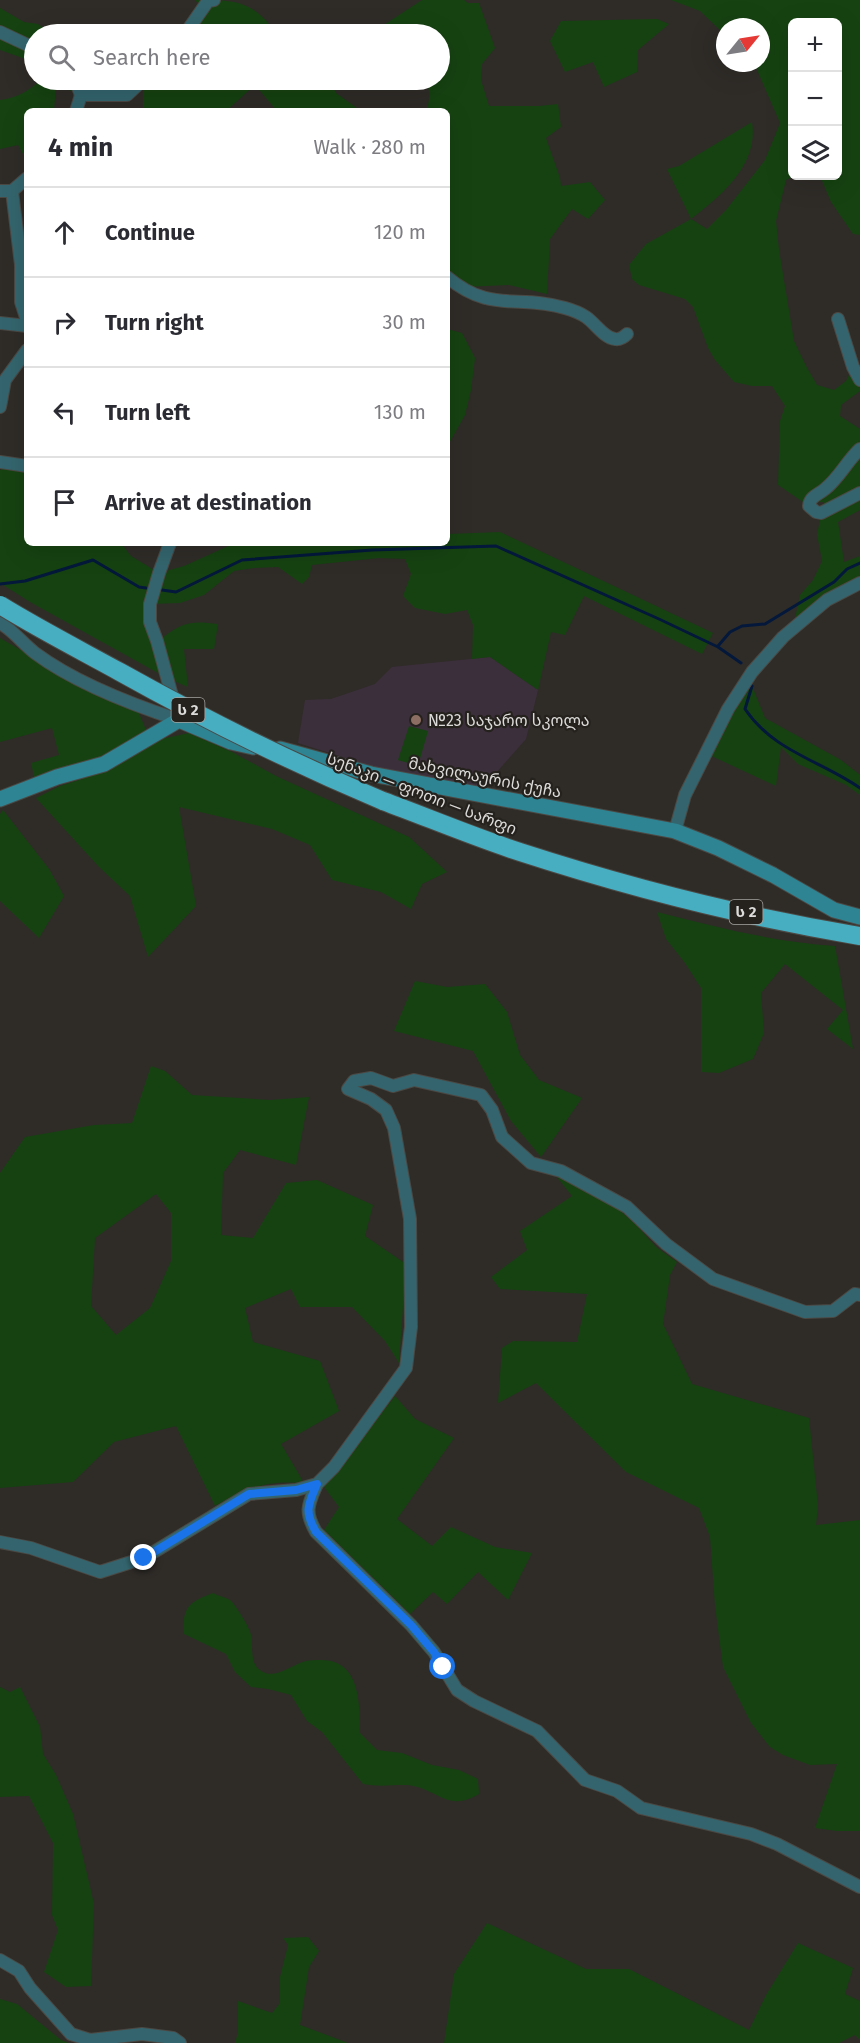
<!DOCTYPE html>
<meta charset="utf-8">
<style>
:root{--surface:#fff;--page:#f2f2f3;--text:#2b2b33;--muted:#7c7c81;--line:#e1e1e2}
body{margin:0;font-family:"Fira Sans","Noto Sans Georgian",sans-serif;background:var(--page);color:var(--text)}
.controls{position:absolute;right:18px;top:18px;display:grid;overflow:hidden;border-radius:9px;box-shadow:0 6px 24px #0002}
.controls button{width:54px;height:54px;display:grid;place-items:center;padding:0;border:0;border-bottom:2px solid var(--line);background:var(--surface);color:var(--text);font:30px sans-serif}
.compass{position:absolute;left:716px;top:18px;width:54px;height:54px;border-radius:50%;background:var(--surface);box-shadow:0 6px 24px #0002;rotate:60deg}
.stop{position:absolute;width:18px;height:18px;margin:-14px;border:4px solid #1a73e8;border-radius:50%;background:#fff}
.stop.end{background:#1a73e8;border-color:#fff;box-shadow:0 2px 6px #0008}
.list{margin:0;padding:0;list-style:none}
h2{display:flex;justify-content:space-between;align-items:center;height:78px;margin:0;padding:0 24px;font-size:26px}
h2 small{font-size:20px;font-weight:400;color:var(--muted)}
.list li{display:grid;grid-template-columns:39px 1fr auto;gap:18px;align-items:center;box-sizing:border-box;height:90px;padding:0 24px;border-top:2px solid var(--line)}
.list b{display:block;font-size:22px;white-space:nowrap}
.list em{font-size:20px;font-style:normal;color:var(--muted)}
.icon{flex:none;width:33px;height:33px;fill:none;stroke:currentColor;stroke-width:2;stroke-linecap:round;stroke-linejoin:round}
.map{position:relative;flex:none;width:860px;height:2043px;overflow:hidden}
.search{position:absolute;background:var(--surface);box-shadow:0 6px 24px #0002;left:24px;top:24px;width:426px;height:66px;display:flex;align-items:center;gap:15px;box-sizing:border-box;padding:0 21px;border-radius:33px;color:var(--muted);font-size:22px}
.panel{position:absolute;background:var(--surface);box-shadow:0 6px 24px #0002;left:24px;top:108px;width:426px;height:438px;border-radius:9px}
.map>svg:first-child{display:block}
.education{fill:#3c2f3c}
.green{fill:#164211;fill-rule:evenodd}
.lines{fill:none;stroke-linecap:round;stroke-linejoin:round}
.stream{stroke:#03183b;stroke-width:3}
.street-casing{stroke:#4b4844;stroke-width:14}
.secondary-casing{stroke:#4b4844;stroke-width:17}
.highway-casing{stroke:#4b4844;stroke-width:20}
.street{stroke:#34656e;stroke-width:12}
.secondary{stroke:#2e8493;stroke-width:15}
.highway{stroke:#47adc0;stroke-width:18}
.highway-bridge-casing{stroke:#4b4844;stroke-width:20;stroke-linecap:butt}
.highway-bridge{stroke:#47adc0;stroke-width:18}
.route{stroke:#1a73e8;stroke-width:8}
.education-dot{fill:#8d6e63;stroke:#25221e;stroke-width:2}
.labels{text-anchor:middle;stroke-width:4.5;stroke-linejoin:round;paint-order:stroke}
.shield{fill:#25221e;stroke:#a6a4a1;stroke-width:1.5}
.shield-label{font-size:15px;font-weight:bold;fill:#dddbd9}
.poi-label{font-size:16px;fill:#dddbd9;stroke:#25221e;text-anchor:start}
.street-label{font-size:16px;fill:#dddbd9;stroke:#25221e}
</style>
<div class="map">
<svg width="860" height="2043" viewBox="0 0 860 2043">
<rect width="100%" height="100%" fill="#2f2c28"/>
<polygon class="education" points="490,657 538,690 526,739 479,792 403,776 298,743 305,700 331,699 375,684 392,667"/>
<g class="green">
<path d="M 195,0 C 236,0 252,0 277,34 L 185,34 L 203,9 Z"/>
<path d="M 422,0 L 464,0 L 468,3 L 479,3 L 495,48 L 482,64 L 481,80 L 489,106 L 539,106 L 558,104 L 561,127 L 546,138 L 560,178 L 561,186 L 590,182 L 605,200 L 588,219 L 572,209 L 550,239 L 547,294 L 509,285 L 463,287 L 447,274 L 447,111 L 426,111 C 430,100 431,90 425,80 L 440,80 L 440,34 L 370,34 Z"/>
<path d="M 671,0 L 860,0 L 860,235 L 853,234 L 831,202 L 820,176 L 838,176 L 838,22 L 792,22 L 794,176 L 786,180 L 776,221 L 779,250 L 794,341 L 806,366 L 817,385 L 834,390 L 846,381 L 853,367 L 860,370 L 860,391 L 841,405 L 840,416 L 860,429 L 860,510 L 838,522 L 844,562 L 860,556 L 860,579 L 794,623 L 800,595 L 813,580 L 822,561 L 817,534 L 824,502 L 803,502 L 778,485 L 780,421 L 785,406 L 772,386 L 752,386 L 734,382 L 715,360 L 708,348 L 693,307 L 685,299 L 639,285 L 632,279 L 629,265 L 646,244 L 691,219 L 667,169 L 679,166 L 752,122 C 759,165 721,196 691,219 L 707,229 L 726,210 L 765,160 L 780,123 L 754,63 L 761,63 L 761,27 L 725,27 L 725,35 L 700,11 Z"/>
<polygon points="0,8 24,22 38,24 53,34 34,34 34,66 31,61 0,50"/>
<polygon points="657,19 669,24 638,50 637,72 604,87 593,62 565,72 550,41 561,21"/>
<path d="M 41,80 L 88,80 L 89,95 L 81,95 L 56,85 L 54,111 L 27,111 L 27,161 L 18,145 L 0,149 L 0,100 C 17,98 28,91 41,80 Z"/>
<polygon points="143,80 329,80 336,93 361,111 277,111 255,85 226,111 143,111"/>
<polygon points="447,329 462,333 475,358 471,390 465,415 447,447"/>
<path d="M 5,468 L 27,472 L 27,543 L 121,543 L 131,556 L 159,573 L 184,566 L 235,543 L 447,543 L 447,534 L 500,532 L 713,633 L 702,654 L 584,596 L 565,635 L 551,632 L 538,690 L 490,657 L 472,659 L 473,625 L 467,610 L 445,614 L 415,608 L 403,596 L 411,574 L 405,559 L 379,558 L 312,565 L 309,577 L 302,584 L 278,567 L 254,568 L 234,571 L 204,595 L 180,603 L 150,604 L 158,641 C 181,623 189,620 218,624 L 214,649 L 184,649 L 188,687 L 167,678 L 30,602 L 0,583 L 0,470 Z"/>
<polygon points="0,638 69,678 138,711 149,737 36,785 31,763 59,755 52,728 0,742"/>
<polygon points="752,686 765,718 841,760 860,775 860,795 846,785 798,764 781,747 776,786 705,753 741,688"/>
<polygon points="409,726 428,731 418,766 398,760"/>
<polygon points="189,733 232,752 276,776 409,837 447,872 422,884 411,909 381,892 332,880 310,845 272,829 179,807 196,906 148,957 130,896 99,867 36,798 60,786 107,771 152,741"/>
<polygon points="3,810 49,869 64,896 39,938 0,901 0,814"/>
<path d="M 657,912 C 716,927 774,942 835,946 L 853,1049 L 827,1029 L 843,1010 L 785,964 L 761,993 L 764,1033 L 753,1059 L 719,1073 L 701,1072 L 701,988 L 685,963 L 666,939 Z"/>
<polygon points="415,981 447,987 485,984 507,1012 520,1055 539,1080 582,1098 541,1157 511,1121 473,1051 394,1031"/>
<path d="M 151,1066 L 165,1071 L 192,1095 L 270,1100 L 309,1097 L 296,1165 L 240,1150 L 223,1173 L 221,1235 L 253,1238 L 286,1183 L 317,1180 L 373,1205 L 365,1236 L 406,1264 L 399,1363 L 385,1341 L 352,1307 L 300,1307 L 291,1289 L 245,1308 L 253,1342 L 320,1361 L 339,1411 L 281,1444 L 304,1483 C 266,1480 248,1488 215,1506 L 176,1426 L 114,1442 L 73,1482 L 0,1488 L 0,1173 L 25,1137 L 94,1125 L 132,1123 ZM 156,1194 L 171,1213 L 171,1261 L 150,1308 L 116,1335 L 91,1306 L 95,1238 Z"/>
<polygon points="556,1176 618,1209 636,1225 656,1247 677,1262 670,1275 663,1324 692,1384 809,1418 818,1506 816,1525 860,1520 860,1831 837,1831 815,1828 837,1764 810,1765 783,1755 770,1747 751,1723 723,1667 715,1606 710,1537 699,1508 626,1472 536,1383 498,1403 502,1348 513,1341 577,1342 587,1294 500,1289 491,1277 527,1250 520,1231 572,1196"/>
<polygon points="395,1396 415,1419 454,1438 397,1519 432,1546 451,1527 495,1547 532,1553 508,1600 478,1572 447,1604 433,1592 410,1614 324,1530 339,1507 324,1487"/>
<path d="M 213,1593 C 218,1596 225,1597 230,1600 C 235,1604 250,1628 251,1635 C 254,1647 248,1665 263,1672 C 276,1679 293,1664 306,1661 C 310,1660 315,1660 320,1660 C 360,1659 360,1703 360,1733 L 377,1750 L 402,1753 L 432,1765 L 459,1770 L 478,1779 L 479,1794 C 446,1814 436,1786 405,1785 C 389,1785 379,1787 363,1784 L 322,1732 L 307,1721 L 291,1695 L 268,1689 L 251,1687 L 235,1672 L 226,1654 L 184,1634 C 182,1607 189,1602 213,1593 Z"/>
<polygon points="0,1687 10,1692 20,1687 40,1727 43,1754 56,1775 73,1814 94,1904 91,1986 66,1987 44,1972 58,1930 52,1915 53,1843 29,1796 0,1797"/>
<polygon points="487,1923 586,1969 629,1969 749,2030 766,1995 798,1943 853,1968 845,1994 860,2001 860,2040 855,2035 839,2043 444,2043 454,1974"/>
<polygon points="308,1937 319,1951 309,1967 300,2025 348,2043 235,2043 238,2032 238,2001 272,2013 280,2003 280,1977 288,1945 283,1938"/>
<polygon points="0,1999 17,2004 61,2040 69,2043 0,2043"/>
</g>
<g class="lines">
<g class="stream">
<polyline points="0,584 25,581 93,560 139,587 146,588"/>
<polyline points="162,590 176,592 242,560 372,550 496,546 659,619 718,647 741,663"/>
<polyline points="718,646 730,632 742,626 765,624 834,582 847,569 860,563"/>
<path d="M 752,686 L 745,709 C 774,752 820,760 860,788"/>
</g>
<defs>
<g id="street">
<polyline points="0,32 34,48"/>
<polyline points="185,34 208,1 214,0"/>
<polyline points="75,80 81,95 127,95 143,80"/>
<polyline points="76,111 81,95"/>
<polyline points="0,191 12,191 21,265 21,302 27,321"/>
<polyline points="12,191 27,178"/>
<path d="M 447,277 C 491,314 518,294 565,308 C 572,310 580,313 586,317 C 595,323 604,338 615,339 C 620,340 624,337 627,334"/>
<polyline points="838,319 853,367 860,380"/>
<polyline points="0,323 27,326"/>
<polyline points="0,407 5,380 27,350"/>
<path d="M 860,449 C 847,461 839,478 825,489 C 818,495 810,496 809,506 L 816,512 L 821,513 L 860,493"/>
<polyline points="0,462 27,466"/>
<polyline points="170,543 159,573 150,604 150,622 157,641 174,703"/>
<path d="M 0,623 C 14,631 22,643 35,653 C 74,682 133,705 179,720"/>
<polyline points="675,831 685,795 728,709 752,672 783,637 827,600 860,583"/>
<path d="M 317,1484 C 308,1505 304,1511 316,1532 L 411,1625 L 434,1652 L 457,1690 L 474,1701 L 537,1731 L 585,1780 L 617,1791 L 641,1808 L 751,1834 L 777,1844 L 860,1887"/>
<polyline points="0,1542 31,1548 100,1572 144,1558 249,1494 296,1490 317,1484 334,1467 406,1368 411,1327 410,1219 394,1128 386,1110 371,1099 348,1089 354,1081 371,1078 393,1086 414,1080 481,1095 492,1110 502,1137 531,1163 561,1171 627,1207 666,1244 713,1279 805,1312 833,1311 855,1294 860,1295"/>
<polyline points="0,1960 19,1971 30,1988 71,2034 90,2040 142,2034 173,2038 180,2043"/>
</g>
<g id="secondary">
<polyline points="280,749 371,774 675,831 718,848 773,875 834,910 860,917"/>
<polyline points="0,799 57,777 104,764 179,720 231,742 253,747"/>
</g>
<path id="highway" d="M 383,801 C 429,818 474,837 520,852 C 631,888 745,917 860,936"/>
</defs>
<use href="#street" class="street-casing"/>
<use href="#secondary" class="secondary-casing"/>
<use href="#highway" class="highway-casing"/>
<use href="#street" class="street"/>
<use href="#secondary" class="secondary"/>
<use href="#highway" class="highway"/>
<defs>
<path id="highway-bridge" d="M 0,605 C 39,629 80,650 120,672 C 206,720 293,763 383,801"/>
</defs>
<use href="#highway-bridge" class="highway-bridge-casing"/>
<use href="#highway-bridge" class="highway-bridge"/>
</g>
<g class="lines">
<path class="route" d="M 144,1558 L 249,1494 L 296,1490 L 317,1484 C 308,1505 304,1511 316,1532 L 411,1625 L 434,1652 L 443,1667"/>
</g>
<circle class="education-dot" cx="416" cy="720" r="6"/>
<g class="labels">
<g class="shield">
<rect x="171.5" y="698" width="33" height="24" rx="4.5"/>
<rect x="729.5" y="900" width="33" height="24" rx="4.5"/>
</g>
<g class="shield-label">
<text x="188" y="715">ს 2</text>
<text x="746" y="917">ს 2</text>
</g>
<g class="poi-label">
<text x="428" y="726">№23 საჯარო სკოლა</text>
</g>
<g class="street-label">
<text transform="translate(485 777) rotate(11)" y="6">მახვილაურის ქუჩა</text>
<text transform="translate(422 793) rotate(21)" y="6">სენაკი — ფოთი — სარფი</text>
</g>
</g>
</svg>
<div class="controls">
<button>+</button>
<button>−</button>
<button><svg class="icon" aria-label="layers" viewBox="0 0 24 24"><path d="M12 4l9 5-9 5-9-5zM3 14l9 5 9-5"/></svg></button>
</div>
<svg class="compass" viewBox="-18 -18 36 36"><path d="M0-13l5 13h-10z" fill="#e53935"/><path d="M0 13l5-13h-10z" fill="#7c7c81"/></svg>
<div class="stop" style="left:443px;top:1667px"></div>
<div class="stop end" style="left:144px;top:1558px"></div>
<div class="search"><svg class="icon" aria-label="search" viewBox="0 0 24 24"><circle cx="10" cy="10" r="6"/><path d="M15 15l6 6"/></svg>Search here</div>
<section class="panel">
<h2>4 min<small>Walk · 280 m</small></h2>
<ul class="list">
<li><svg class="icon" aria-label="ahead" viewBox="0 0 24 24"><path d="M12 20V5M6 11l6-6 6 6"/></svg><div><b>Continue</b></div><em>120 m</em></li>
<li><svg class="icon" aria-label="right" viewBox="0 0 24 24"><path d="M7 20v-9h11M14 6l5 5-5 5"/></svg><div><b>Turn right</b></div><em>30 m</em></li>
<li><svg class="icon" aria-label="left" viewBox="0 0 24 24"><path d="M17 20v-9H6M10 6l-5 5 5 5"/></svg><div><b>Turn left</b></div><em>130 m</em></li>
<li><svg class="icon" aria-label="arrive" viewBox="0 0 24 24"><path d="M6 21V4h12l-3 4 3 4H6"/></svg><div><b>Arrive at destination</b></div></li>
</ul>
</section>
</div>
